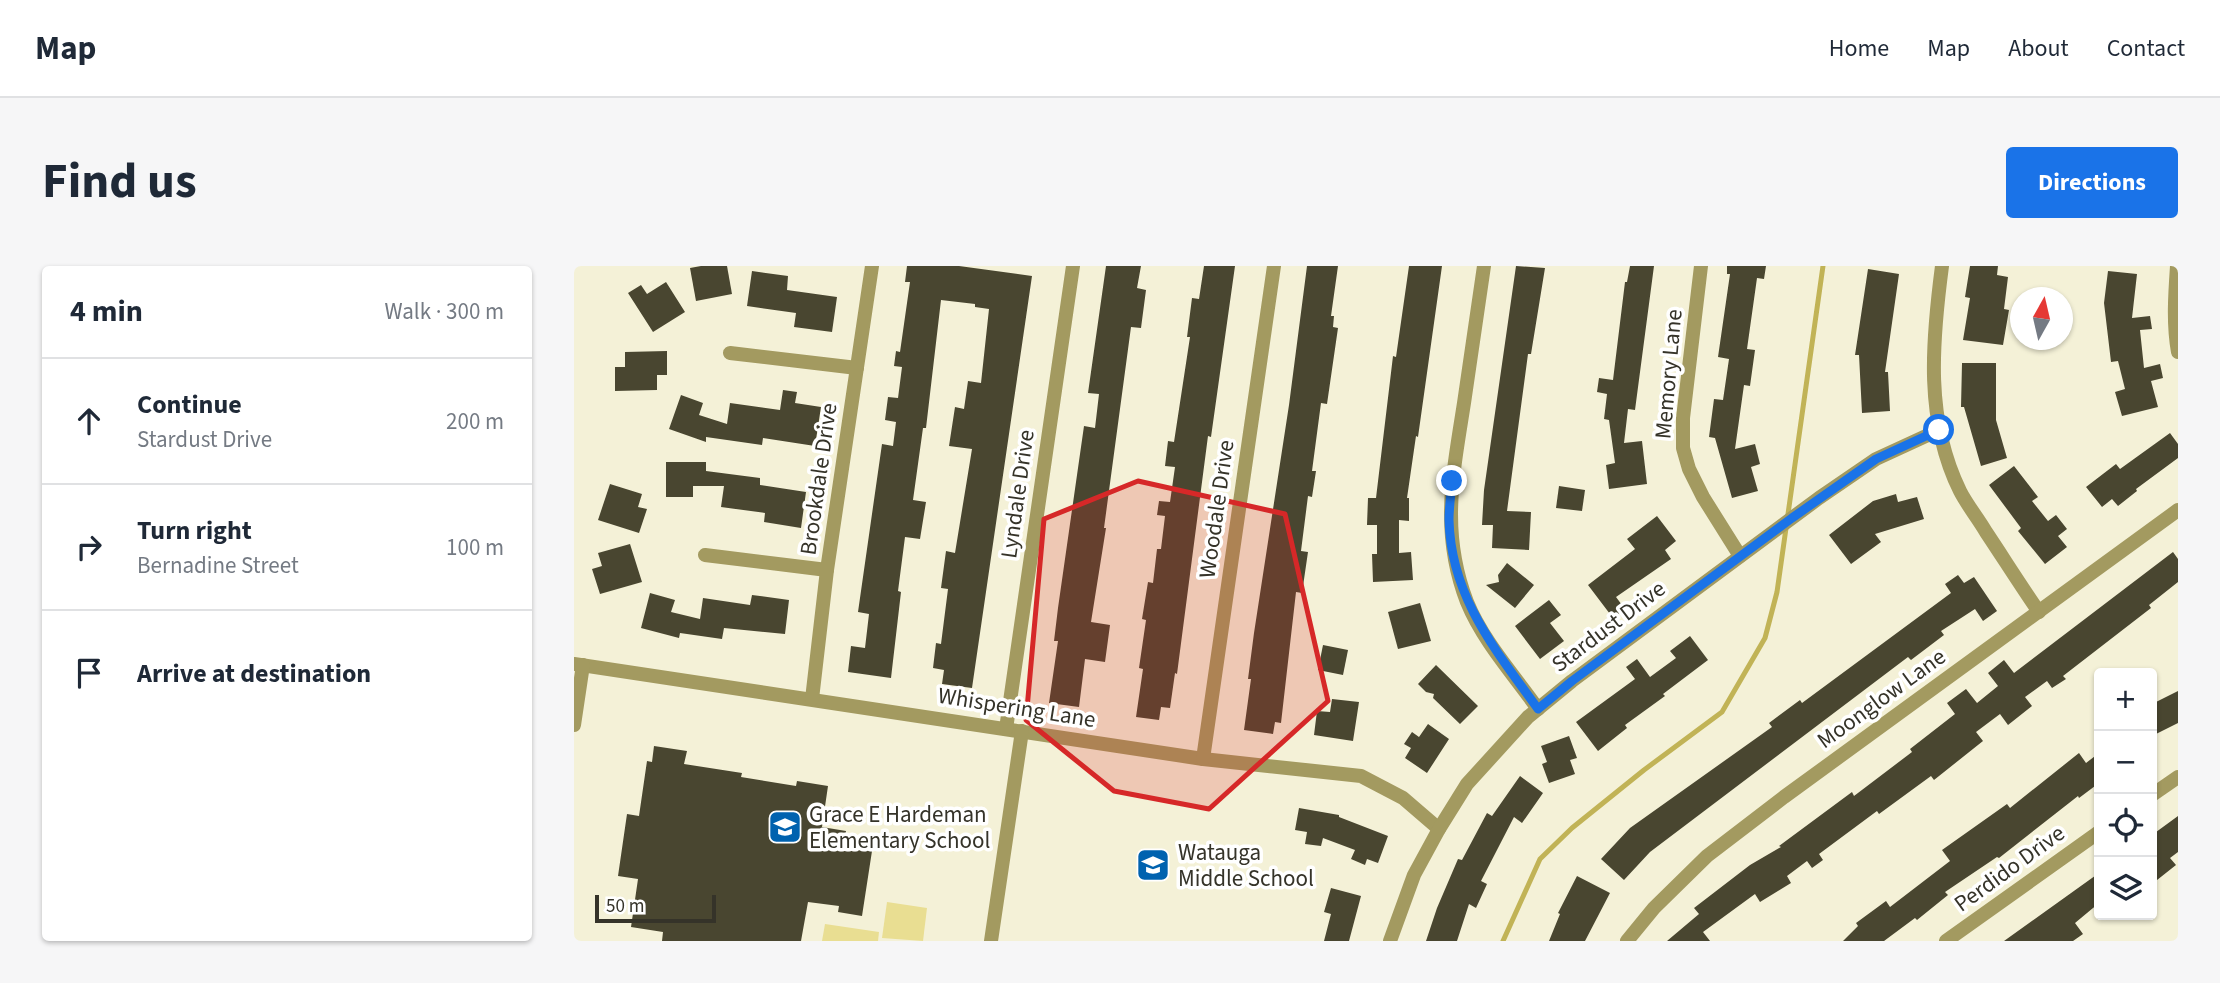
<!DOCTYPE html>
<meta charset="utf-8">
<style>
:root{--surface:#fff;--page:#f6f6f7;--text:#1f2937;--muted:#747a83;--line:#e0e1e3;--accent:#1a73e8}
body{margin:0;font-family:"Source Sans 3",sans-serif;background:var(--page);color:var(--text)}
.controls{position:absolute;right:21px;bottom:21px;display:grid;overflow:hidden;border-radius:7px;box-shadow:0 2px 5px #0004}
.controls button{width:63px;height:63px;display:grid;place-items:center;padding:0;border:0;border-bottom:2px solid var(--line);background:var(--surface);color:var(--text);font:35px sans-serif}
.compass{position:absolute;left:1436px;top:21px;width:63px;height:63px;border-radius:50%;background:var(--surface);box-shadow:0 2px 5px #0004;rotate:8deg}
.scale{position:absolute;left:21px;bottom:18px;width:121px;box-sizing:border-box;padding-left:7px;border:4px solid #353329;border-top:0;font-size:19px;line-height:24px;white-space:nowrap;color:#353329;-webkit-text-stroke:5px #fff;paint-order:stroke}
.stop{position:absolute;width:21px;height:21px;margin:-16px;border:5px solid #1a73e8;border-radius:50%;background:#fff}
.stop.end{background:#1a73e8;border-color:#fff;box-shadow:0 2px 7px #0008}
.list{margin:0;padding:0;list-style:none}
h2{display:flex;justify-content:space-between;align-items:center;height:91px;margin:0;padding:0 28px;font-size:30px}
h2 small{font-size:23px;font-weight:400;color:var(--muted)}
.list li{display:grid;grid-template-columns:46px 1fr auto;gap:21px;align-items:center;box-sizing:border-box;height:126px;padding:0 28px;border-top:2px solid var(--line)}
.list b{display:block;font-size:26px;white-space:nowrap}
.list p{margin:0;font-size:23px;white-space:nowrap;color:var(--muted)}
.list em{font-size:23px;font-style:normal;color:var(--muted)}
.icon{flex:none;width:38px;height:38px;fill:none;stroke:currentColor;stroke-width:2;stroke-linecap:round;stroke-linejoin:round}
.map{position:relative;flex:none;width:1604px;height:675px;overflow:hidden;border-radius:7px}
header{display:flex;align-items:center;gap:42px;box-sizing:border-box;height:98px;padding:0 35px;background:var(--surface);border-bottom:2px solid var(--line)}
header strong{font-size:33px}
nav{display:flex;gap:38px;margin-inline-start:auto;font-size:24px}
.intro{display:flex;align-items:center;justify-content:space-between;box-sizing:border-box;height:168px;padding:0 42px}
h1{margin:0;font-size:49px}
.button{padding:18px 32px;border-radius:7px;background:var(--accent);color:#fff;font-size:24px;font-weight:700}
main{display:flex;gap:42px;padding:0 42px}
aside{flex:1;background:var(--surface);border-radius:7px;box-shadow:0 2px 5px #0004}
.map>svg:first-child{display:block}
.green{fill:#e9de92}
.lines{fill:none;stroke-linecap:round;stroke-linejoin:round}
.stream{stroke:#c1b356;stroke-width:5}
.building{fill:#494630}
.street{stroke:#a39a60;stroke-width:14}
.route{stroke:#1a73e8;stroke-width:9}
.marked{fill:#d62828;fill-opacity:0.2;stroke:#d62828;stroke-width:5;stroke-linejoin:round}
.labels{text-anchor:middle;stroke-width:7;stroke-linejoin:round;paint-order:stroke}
.street-label{font-size:23px;fill:#353329;stroke:#fff}
.poi-label{font-size:23px;fill:#353329;stroke:#fff;text-anchor:start}
</style>
<header>
<strong>Map</strong>
<nav><a>Home</a><a>Map</a><a>About</a><a>Contact</a></nav>
</header>
<div class="intro"><h1>Find us</h1><a class="button">Directions</a></div>
<main>
<aside>
<h2>4 min<small>Walk · 300 m</small></h2>
<ul class="list">
<li><svg class="icon" aria-label="ahead" viewBox="0 0 24 24"><path d="M12 20V5M6 11l6-6 6 6"/></svg><div><b>Continue</b><p>Stardust Drive</p></div><em>200 m</em></li>
<li><svg class="icon" aria-label="right" viewBox="0 0 24 24"><path d="M7 20v-9h11M14 6l5 5-5 5"/></svg><div><b>Turn right</b><p>Bernadine Street</p></div><em>100 m</em></li>
<li><svg class="icon" aria-label="arrive" viewBox="0 0 24 24"><path d="M6 21V4h12l-3 4 3 4H6"/></svg><div><b>Arrive at destination</b></div></li>
</ul>
</aside>
<div class="map">
<svg width="1604" height="675" viewBox="0 0 1604 675">
<rect width="100%" height="100%" fill="#f4f1d7"/>
<g class="green">
<polygon points="313,636 353,642 349,675 308,672"/>
<polygon points="251,658 305,666 304,675 248,675"/>
</g>
<g class="lines">
<polyline class="stream" points="929,675 966,593 998,562 1070,504 1148,446 1191,372 1203,326 1249,0"/>
</g>
<g class="building">
<polygon points="127,0 153,0 158,28 122,35 116,2"/>
<polygon points="333,0 385,0 458,10 398,422 368,418 370,404 359,402 362,377 367,378 374,323 367,322 372,285 381,287 398,183 375,180 381,141 390,143 394,115 407,117 415,43 401,41 401,38 367,34 352,162 349,162 339,234 352,236 346,273 331,271 324,325 327,326 317,412 274,406 277,380 291,382 295,348 284,346 308,178 319,180 322,156 311,154 314,131 324,132 328,101 320,100 322,85 326,86 336,16 331,16"/>
<polygon points="532,0 567,0 563,22 572,24 567,62 557,61 530,262 532,262 517,356 536,359 531,396 511,393 505,441 475,437 484,375 480,375 484,342 510,160 521,162 525,128 514,127"/>
<polygon points="630,0 661,0 637,171 634,170 603,408 601,407 596,442 587,441 585,454 562,451 569,403 565,402 572,354 568,353 574,316 579,317 583,283 587,283 591,250 583,249 585,235 596,236 601,201 591,200 594,175 600,176 616,71 613,71 618,32 625,33"/>
<polygon points="733,0 764,0 757,50 760,50 759,61 764,62 753,138 747,137 738,205 742,205 738,231 734,230 727,285 734,286 728,327 722,326 707,457 701,456 699,468 670,464 677,413 674,413 680,367 715,139"/>
<polygon points="835,0 868,0 844,171 842,170 833,232 835,232 835,255 825,254 825,287 837,286 839,314 799,316 798,288 803,288 803,259 793,259 794,232 802,232 819,90 822,91"/>
<polygon points="942,0 971,2 957,88 954,88 933,245 957,246 955,284 918,282 919,259 908,259 910,224"/>
<polygon points="1056,0 1080,0 1061,144 1054,143 1050,177 1068,175 1073,218 1035,223 1032,199 1041,197 1035,154 1030,153 1033,128 1023,126 1025,112 1039,114 1051,16 1053,16"/>
<polygon points="1153,0 1192,0 1190,13 1183,12 1173,83 1181,84 1176,120 1170,119 1161,183 1181,178 1186,198 1177,201 1184,225 1158,232 1141,172 1135,171 1140,133 1149,134 1155,93 1144,91 1156,8 1153,8"/>
<polygon points="1396,0 1424,0 1423,9 1434,11 1430,43 1435,44 1429,79 1389,74 1396,32 1391,31"/>
<polygon points="1294,3 1325,8 1311,106 1314,106 1316,145 1288,147 1285,89 1281,89"/>
<polygon points="178,5 214,10 213,24 263,31 258,66 220,61 222,47 173,40"/>
<polygon points="1534,5 1563,8 1558,52 1576,50 1578,63 1566,64 1570,102 1586,98 1589,112 1577,115 1584,141 1548,150 1541,126 1551,123 1544,95 1537,96 1530,37"/>
<polygon points="92,16 111,46 79,66 54,27 67,19 73,28"/>
<polygon points="93,85 93,109 83,109 83,124 41,125 41,101 51,101 51,86"/>
<polygon points="1388,97 1422,97 1422,154 1433,192 1407,200 1390,141 1387,141"/>
<polygon points="209,124 223,126 221,137 247,141 241,180 189,172 188,179 132,171 132,176 95,163 107,129 129,137 125,149 153,158 156,137 206,144"/>
<polygon points="1596,167 1604,178 1604,192 1562,223 1563,225 1544,240 1538,233 1528,241 1512,221 1542,198 1546,203"/>
<polygon points="92,196 132,196 132,205 186,212 186,219 232,226 227,262 190,256 191,247 147,241 150,220 119,220 119,231 92,231"/>
<polygon points="1440,200 1464,231 1458,235 1474,255 1482,249 1493,263 1484,270 1493,281 1471,298 1444,265 1447,262 1415,219"/>
<polygon points="36,218 68,228 64,241 73,243 65,267 24,254"/>
<polygon points="985,220 1011,224 1008,245 982,242"/>
<polygon points="1322,228 1324,236 1343,231 1350,253 1301,268 1307,276 1277,298 1255,269 1299,235"/>
<polygon points="1083,250 1102,275 1091,284 1097,293 1042,331 1051,343 1039,352 1014,319 1061,283 1053,273"/>
<polygon points="56,278 68,316 26,328 18,303 28,300 24,287"/>
<polygon points="1599,286 1604,293 1604,316 1575,339 1577,342 1489,410 1492,413 1478,422 1473,415 1451,431 1458,440 1434,459 1426,448 1402,466 1409,475 1360,514 1357,510 1305,548 1303,545 1245,588 1249,594 1238,602 1233,595 1213,610 1217,617 1186,636 1181,628 1129,666 1136,675 1093,675 1125,648 1120,642 1176,599 1207,581 1205,580 1278,526 1280,530 1338,486 1336,483 1381,448 1373,437 1392,423 1403,437 1424,420 1414,407 1430,394 1440,407"/>
<polygon points="933,297 960,319 941,342 912,319 925,316 924,309"/>
<polygon points="1384,309 1390,317 1400,311 1423,345 1409,355 1401,343 1367,365 1370,369 1337,394 1334,391 1076,586 1050,614 1027,593 1056,562 1198,461 1195,457 1226,434 1228,437 1377,327 1371,318"/>
<polygon points="76,327 101,334 97,346 126,353 129,332 176,339 178,329 215,334 211,368 150,362 148,373 106,367 105,372 67,362"/>
<polygon points="975,334 987,349 976,357 990,375 966,393 941,360"/>
<polygon points="846,337 857,375 824,383 814,346"/>
<polygon points="1116,370 1134,394 1089,428 1091,430 1051,459 1053,462 1024,485 1002,456 1061,413 1052,401 1063,393 1076,411 1102,392 1096,385"/>
<polygon points="749,379 774,384 769,409 744,404"/>
<polygon points="862,399 904,440 886,458 859,432 860,428 852,426 844,418"/>
<polygon points="1604,425 1604,457 1578,470 1578,438"/>
<polygon points="758,433 785,436 779,475 740,469 743,445 756,446"/>
<polygon points="854,458 875,473 853,507 831,492 837,482 830,478 838,466 845,471"/>
<polygon points="995,470 1003,492 996,494 1001,508 975,517 968,498 973,496 967,480"/>
<polygon points="80,480 113,485 110,498 168,507 167,511 222,520 223,515 254,520 248,561 272,565 270,580 298,585 288,650 264,646 265,640 234,636 227,675 88,675 89,666 57,661 64,613 44,610 53,548 65,550 73,495 78,496"/>
<polygon points="1505,487 1512,497 1525,487 1525,517 1505,532 1504,530 1425,592 1423,591 1371,626 1374,629 1343,654 1341,652 1310,675 1269,675 1284,660 1282,657 1312,635 1316,641 1376,595 1368,584 1433,538 1436,542"/>
<polygon points="946,510 969,527 948,557 940,551 907,615 913,618 902,642 895,638 883,675 852,675 863,642 884,593 888,594 913,547 918,550"/>
<polygon points="725,542 765,549 765,551 814,570 804,597 793,593 791,599 777,593 781,584 749,572 747,580 731,578 733,566 721,564"/>
<polygon points="1604,550 1604,586 1596,592 1602,599 1578,618 1578,569"/>
<polygon points="1525,607 1525,637 1501,657 1509,668 1499,675 1430,675"/>
<polygon points="1003,610 1036,627 1011,675 975,675 986,648 984,647"/>
<polygon points="757,622 787,630 775,675 750,675 757,648 750,646"/>
</g>
<g class="lines">
<g class="street">
<path d="M 910,0 C 903,46 897,91 890,137 C 879,208 866,266 893,336 C 909,375 940,409 964,443"/>
<polyline points="1127,0 1109,152 1109,182 1115,203 1129,231 1166,290"/>
<path d="M 1368,0 C 1358,76 1351,154 1386,225 C 1393,239 1404,252 1412,266 C 1430,293 1447,320 1465,346"/>
<path d="M 1603,0 C 1601,29 1599,58 1604,86"/>
<polyline points="156,87 283,102"/>
<polyline points="131,289 253,304"/>
<polyline points="0,398 629,493 787,510 829,532 865,563"/>
<polyline points="238,433 253,304 298,0"/>
<polyline points="0,459 9,399"/>
<polyline points="432,463 499,0"/>
<polyline points="629,493 700,0"/>
<polyline points="1578,529 1604,511"/>
<polyline points="417,675 448,465"/>
<polyline points="816,675 840,609 865,563 893,518 954,451 998,415 1245,232 1302,193 1365,164"/>
<polyline points="1053,675 1080,642 1133,590 1210,531 1604,244"/>
<polyline points="1372,675 1525,566"/>
</g>
</g>
<g class="lines">
<path class="route" d="M 878,215 C 877,228 875,241 875,254 C 877,331 921,383 964,443 L 998,415 L 1218,252 L 1302,193 L 1365,164"/>
</g>
<path class="marked" d="M 564,215 L 711,248 L 754,435 L 635,543 L 540,525 L 452,454 L 470,253 Z"/>
<defs>
<symbol id="school-square" viewBox="-11 -11 22 22"><rect x="-9" y="-9" width="18" height="18" rx="4" fill="#0062af" stroke="#fff"/><path d="M0-5L7-2L0 1L-7-2ZM-4 1L0 2.5L4 1V4Q0 6-4 4Z" fill="#fff"/></symbol>
</defs>
<g fill-rule="evenodd">
<use href="#school-square" x="192" y="542" width="38" height="38"/>
<use href="#school-square" x="560" y="580" width="38" height="38"/>
</g>
<g class="labels">
<g class="street-label">
<text transform="translate(1094 108) rotate(-85)" y="8">Memory Lane</text>
<text transform="translate(244 213) rotate(-82)" y="8">Brookdale Drive</text>
<text transform="translate(443 228) rotate(-82)" y="8">Lyndale Drive</text>
<text transform="translate(642 243) rotate(-82)" y="8">Woodale Drive</text>
<text transform="translate(1034 360) rotate(-37)" y="8">Stardust Drive</text>
<text transform="translate(1307 432) rotate(-36)" y="8">Moonglow Lane</text>
<text transform="translate(443 441) rotate(9)" y="8">Whispering Lane</text>
<text transform="translate(1435 602) rotate(-36)" y="8">Perdido Drive</text>
</g>
<g class="poi-label">
<text x="235" y="556">Grace E Hardeman<tspan x="235" dy="26">Elementary School</tspan></text>
<text x="604" y="594">Watauga<tspan x="604" dy="26">Middle School</tspan></text>
</g>
</g>
</svg>
<div class="controls">
<button>+</button>
<button>−</button>
<button><svg class="icon" aria-label="locate" viewBox="0 0 24 24"><circle cx="12" cy="12" r="6"/><path d="M12 2v4M12 18v4M2 12h4M18 12h4"/></svg></button>
<button><svg class="icon" aria-label="layers" viewBox="0 0 24 24"><path d="M12 4l9 5-9 5-9-5zM3 14l9 5 9-5"/></svg></button>
</div>
<svg class="compass" viewBox="-18 -18 36 36"><path d="M0-13l5 13h-10z" fill="#e53935"/><path d="M0 13l5-13h-10z" fill="#747a83"/></svg>
<div class="scale">50 m</div>
<div class="stop" style="left:1365px;top:164px"></div>
<div class="stop end" style="left:878px;top:215px"></div>
</div>
</main>
